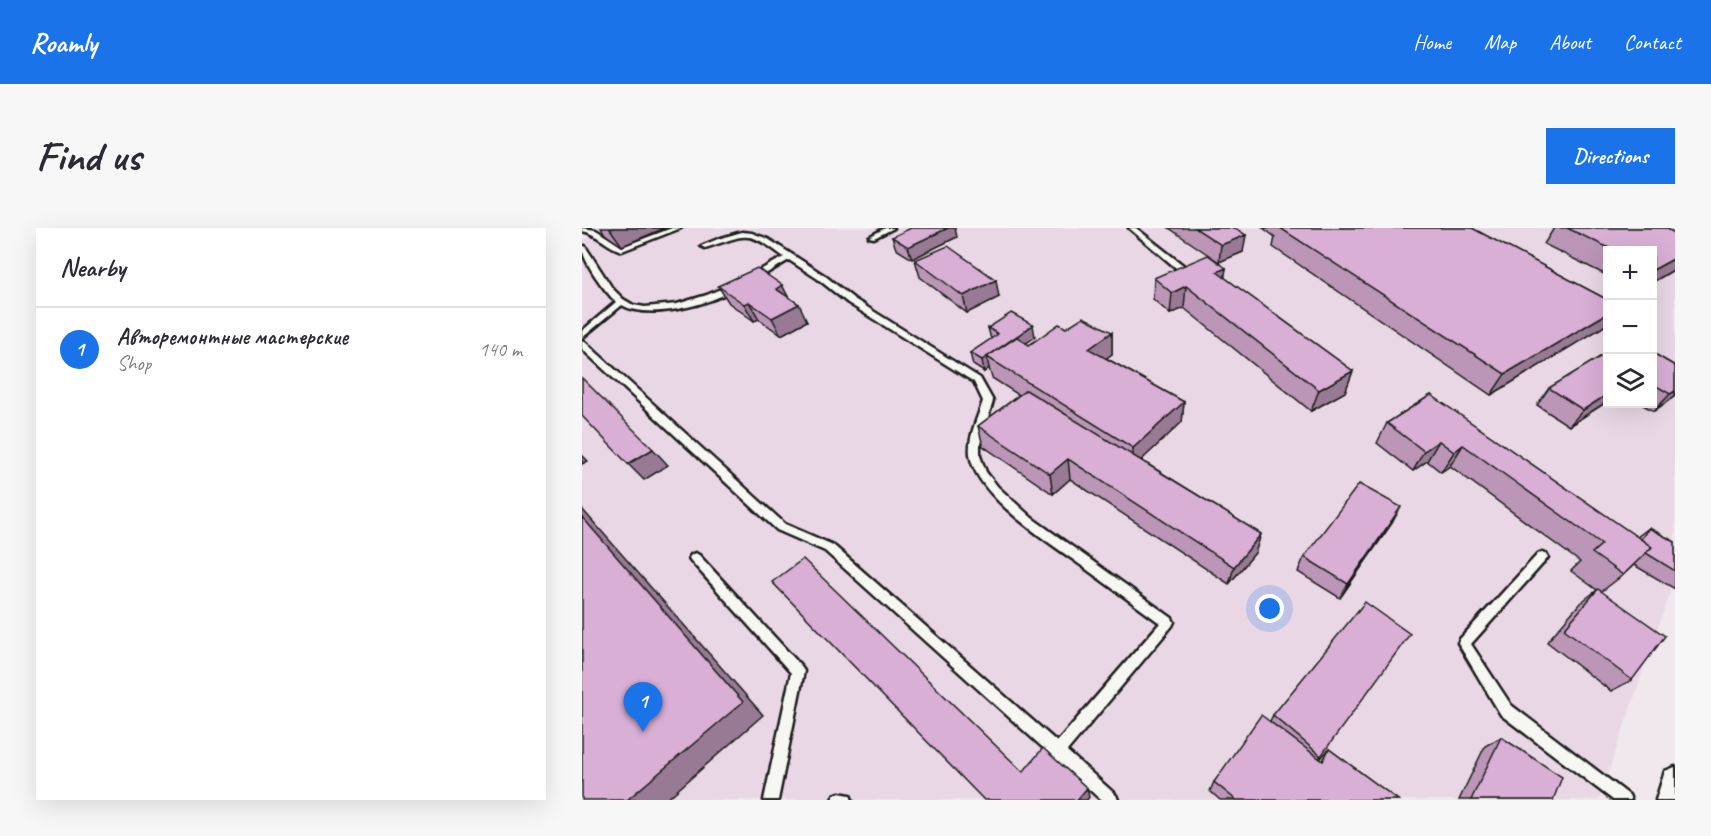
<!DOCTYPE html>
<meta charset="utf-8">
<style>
:root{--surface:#fff;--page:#f7f7f7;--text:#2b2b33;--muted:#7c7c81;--line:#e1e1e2;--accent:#1a73e8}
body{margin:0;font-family:Caveat,sans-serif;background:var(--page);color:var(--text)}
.controls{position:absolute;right:18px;top:18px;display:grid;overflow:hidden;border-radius:0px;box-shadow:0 6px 24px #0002}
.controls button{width:54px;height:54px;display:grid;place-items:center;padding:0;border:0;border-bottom:2px solid var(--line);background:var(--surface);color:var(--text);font:30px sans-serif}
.you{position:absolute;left:688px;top:381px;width:21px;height:21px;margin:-15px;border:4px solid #fff;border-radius:50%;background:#1a73e8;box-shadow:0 0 0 9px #1a73e833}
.badge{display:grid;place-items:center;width:39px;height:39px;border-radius:50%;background:var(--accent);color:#fff;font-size:20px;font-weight:700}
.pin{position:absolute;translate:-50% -50px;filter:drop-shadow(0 2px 3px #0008)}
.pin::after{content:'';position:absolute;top:32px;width:21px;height:18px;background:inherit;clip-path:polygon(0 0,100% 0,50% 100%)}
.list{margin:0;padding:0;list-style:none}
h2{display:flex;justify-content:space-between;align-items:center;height:78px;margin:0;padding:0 24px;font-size:26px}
h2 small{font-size:20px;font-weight:400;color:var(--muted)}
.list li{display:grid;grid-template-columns:39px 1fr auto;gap:18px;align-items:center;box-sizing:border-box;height:84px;padding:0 24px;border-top:2px solid var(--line)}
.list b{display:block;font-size:22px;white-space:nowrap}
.list p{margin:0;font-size:20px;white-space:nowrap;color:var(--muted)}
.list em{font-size:20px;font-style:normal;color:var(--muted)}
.icon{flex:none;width:33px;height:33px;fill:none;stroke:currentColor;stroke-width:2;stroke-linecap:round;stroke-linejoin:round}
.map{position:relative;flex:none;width:1093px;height:572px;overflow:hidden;border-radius:0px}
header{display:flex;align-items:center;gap:36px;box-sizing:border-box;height:84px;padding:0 30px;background:var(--accent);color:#fff}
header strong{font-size:28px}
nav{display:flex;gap:33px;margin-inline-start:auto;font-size:21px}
.intro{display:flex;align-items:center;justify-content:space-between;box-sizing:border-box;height:144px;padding:0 36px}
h1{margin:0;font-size:42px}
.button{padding:15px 27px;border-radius:0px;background:var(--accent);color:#fff;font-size:21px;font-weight:700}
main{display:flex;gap:36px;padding:0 36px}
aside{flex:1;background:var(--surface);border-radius:0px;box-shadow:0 6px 24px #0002}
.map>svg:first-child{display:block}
.built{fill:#e9d7e5;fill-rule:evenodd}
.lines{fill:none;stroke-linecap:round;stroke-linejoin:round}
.lane-casing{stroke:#1c1c1c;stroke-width:5}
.street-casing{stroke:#1c1c1c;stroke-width:5}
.lane{fill:#f6f6f2;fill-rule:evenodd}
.street{fill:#f6f6f2;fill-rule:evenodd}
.wall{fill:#bb96b7;stroke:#1c1c1c;stroke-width:1.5}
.shaded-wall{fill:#987a95;stroke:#1c1c1c;stroke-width:1.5}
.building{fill:#d9afd5;stroke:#1c1c1c;stroke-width:1.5}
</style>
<header>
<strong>Roamly</strong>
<nav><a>Home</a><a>Map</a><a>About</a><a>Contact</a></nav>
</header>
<div class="intro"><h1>Find us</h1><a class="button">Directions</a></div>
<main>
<aside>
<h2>Nearby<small></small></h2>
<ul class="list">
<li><span class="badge">1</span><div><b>Авторемонтные мастерские</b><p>Shop</p></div><em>140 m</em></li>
</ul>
</aside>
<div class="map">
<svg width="1093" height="572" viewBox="0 0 1093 572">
<rect width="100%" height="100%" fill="#f0e8ec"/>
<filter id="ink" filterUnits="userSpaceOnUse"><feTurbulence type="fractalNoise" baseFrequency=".0167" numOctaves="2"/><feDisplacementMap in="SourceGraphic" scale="12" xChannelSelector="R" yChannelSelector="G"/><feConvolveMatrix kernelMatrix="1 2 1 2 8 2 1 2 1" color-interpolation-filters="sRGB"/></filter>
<g filter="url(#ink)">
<path class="built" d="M 31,0 L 1086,0 L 1093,2 L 1093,349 L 1017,572 L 0,572 L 0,12 ZM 1026,22 L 1070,22 L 1070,176 L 1026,176 Z"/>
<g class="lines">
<defs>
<g id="lane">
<path d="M 0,0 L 14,2 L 40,19 L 90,0 L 99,0 L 40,23 C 25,19 15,5 0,3 Z"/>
<polygon points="303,0 312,0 292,10 287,9"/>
<polygon points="547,0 554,0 606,41 606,45 600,45"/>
<path d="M 160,4 L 170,5 L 186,11 L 242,47 L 272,71 L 398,150 L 411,173 L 398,216 L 398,228 L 404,244 L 416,259 L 450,290 L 590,390 L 592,394 L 590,398 L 485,523 L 534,567 L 536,572 L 519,572 L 243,323 L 195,302 L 0,121 L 0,113 L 3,114 L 203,296 L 251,317 L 475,514 L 578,395 C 552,376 526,357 500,338 C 468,315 393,268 388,226 C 386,209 396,189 401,173 L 392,154 L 266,75 L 236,51 L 207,32 L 173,52 L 167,52 L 167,48 L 202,29 C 164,0 165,7 123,20 L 119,18 L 136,11 Z"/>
<path d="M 0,18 L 3,18 L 30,60 L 41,71 L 51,77 L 63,79 L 95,76 L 125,67 L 150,56 L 157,58 C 133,76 67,93 40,77 L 0,110 L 0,103 L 34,74 C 23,63 0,33 0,18 Z"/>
<polygon points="960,324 964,326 966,329 964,332 889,416 929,477 1047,567 1049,572 1031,572 919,487 876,415 878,411 956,326"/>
<polygon points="113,325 117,327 220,439 222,443 196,572 182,572 209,445 109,333 107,330 109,327"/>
<polygon points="257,565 268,567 270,572 250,572 252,567"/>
</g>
<polygon id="street" points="1093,539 1093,572 1074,572 1083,543"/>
</defs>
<use href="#lane" class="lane-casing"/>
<use href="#street" class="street-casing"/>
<use href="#lane" class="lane"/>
<use href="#street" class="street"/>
</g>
<g class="wall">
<polygon points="19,0 83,0 40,18 23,6"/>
<polygon points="587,0 653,0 661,24 637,34"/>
<polygon points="681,0 890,0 1026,72 1026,93 1021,99 909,167 691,19 693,9"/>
<polygon points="972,0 1083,0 1093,5 1093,41 1071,54 1071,22 1026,22 1026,48 962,16"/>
<polygon points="310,9 375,9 330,31 314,21"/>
<polygon points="333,32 417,69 385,85 338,49"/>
<polygon points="644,40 642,49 771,143 763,164 729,183 602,80 588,86 571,71 572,50"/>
<polygon points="200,57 206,69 225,93 199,107 177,91 172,93 147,75 136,58"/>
<polygon points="406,100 453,109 444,115 447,117 484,100 530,104 530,126 524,130 602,174 600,194 559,232 679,306 673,325 647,356 488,251 471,266 401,218 396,198 437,167 410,150 407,140 402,144 391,137 388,125 409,111"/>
<polygon points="1026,124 1026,173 987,198 955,177 967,160"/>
<polygon points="1071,125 1093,138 1093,168 1072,183 1059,176 1071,176"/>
<polygon points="849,167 1055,309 1067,300 1093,314 1093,361 1052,337 1041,347 1019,364 1050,452 1029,463 965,414 998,375 1015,362 989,343 998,334 868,238 859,244 845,233 831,243 795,215 805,195"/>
<polygon points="810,295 758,370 716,344 722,329"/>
<polygon points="691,487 739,528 737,530 738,531 747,521 816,572 638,572 628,563 632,554 688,493"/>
<polygon points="919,509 971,572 877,572 903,518"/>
</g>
<g class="shaded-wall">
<polygon points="32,0 83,0 40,18 28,1"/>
<polygon points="366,0 373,0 375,9 330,31 326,19"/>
<polygon points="664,7 661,24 637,34 639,17"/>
<polygon points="1093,30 1093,41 1071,54 1071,42"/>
<polygon points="644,40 641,61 635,44"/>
<polygon points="414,52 417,69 385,85 381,68"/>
<polygon points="200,57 209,74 194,61"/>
<polygon points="604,58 602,80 588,86 590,65"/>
<polygon points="167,74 177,91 172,93 162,76"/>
<polygon points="217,76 225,93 199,107 190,90"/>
<polygon points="1026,85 1026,93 1021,99 909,167 923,146"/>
<polygon points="451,97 453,109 415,135 405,129 407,140 402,144 400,132"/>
<polygon points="530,104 530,126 509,142 507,121"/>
<polygon points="771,143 763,164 729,183 737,162"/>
<polygon points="1093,163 1093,168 1072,183 1088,166"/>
<polygon points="1026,166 1026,173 987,198 1001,182"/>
<polygon points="602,174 600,194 551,240 551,220"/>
<polygon points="857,213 845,233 831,243 842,223"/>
<polygon points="881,217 868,238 859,244 872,224"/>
<polygon points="71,221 86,237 62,252 46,236"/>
<polygon points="0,227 6,233 0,236"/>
<polygon points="486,231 488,251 471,266 468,246"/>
<polygon points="819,279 810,295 758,370 766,356"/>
<polygon points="0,281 181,487 84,572 45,572 0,289"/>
<polygon points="679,306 673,325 647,356 652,339"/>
<polygon points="505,560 507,569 505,572 495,572"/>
</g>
<g class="building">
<polygon points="329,0 366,0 326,19 310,9"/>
<polygon points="613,0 653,0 664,7 639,17"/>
<polygon points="698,0 890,0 1026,72 1026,85 923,146"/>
<polygon points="985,0 1083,0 1093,5 1093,30 1071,42 1071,22 1031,22"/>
<polygon points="366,18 414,52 381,68 333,32"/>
<polygon points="626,27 644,40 635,44 771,143 737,162 604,58 590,65 572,50"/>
<polygon points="175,40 200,57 194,61 217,76 190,90 167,74 162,76 136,58"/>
<polygon points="429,85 451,97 400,132 388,125 416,106 406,100"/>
<polygon points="501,89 530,104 507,121 602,174 551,220 405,129 435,109 447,117 477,96 484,100"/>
<polygon points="1026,124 1026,166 1001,182 967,160"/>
<polygon points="1071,125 1093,138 1093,163 1088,166 1071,156"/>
<polygon points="0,150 71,221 46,236 0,188"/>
<polygon points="444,162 679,306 652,339 486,231 468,246 396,198"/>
<polygon points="849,167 1070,319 1041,347 1010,325 1020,316 881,217 872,224 857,213 842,223 805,195"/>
<polygon points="777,256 819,279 766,356 722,329"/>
<polygon points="0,289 161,474 45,572 0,572"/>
<polygon points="1067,300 1093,314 1093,343 1064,325 1070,319 1059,311"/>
<polygon points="221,331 441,544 461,520 505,560 495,572 402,572 190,354"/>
<polygon points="1016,361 1083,408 1050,452 982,401"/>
<polygon points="783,374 828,406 739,528 691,487"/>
<polygon points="679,487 741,533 747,521 816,572 654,572 632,554"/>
<polygon points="919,509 980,549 971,572 889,572"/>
</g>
</g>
</svg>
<div class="controls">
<button>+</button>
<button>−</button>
<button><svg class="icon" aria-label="layers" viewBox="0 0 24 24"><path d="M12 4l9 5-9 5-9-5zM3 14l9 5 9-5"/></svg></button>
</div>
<div class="you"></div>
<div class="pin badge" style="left:61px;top:504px">1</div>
</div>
</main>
